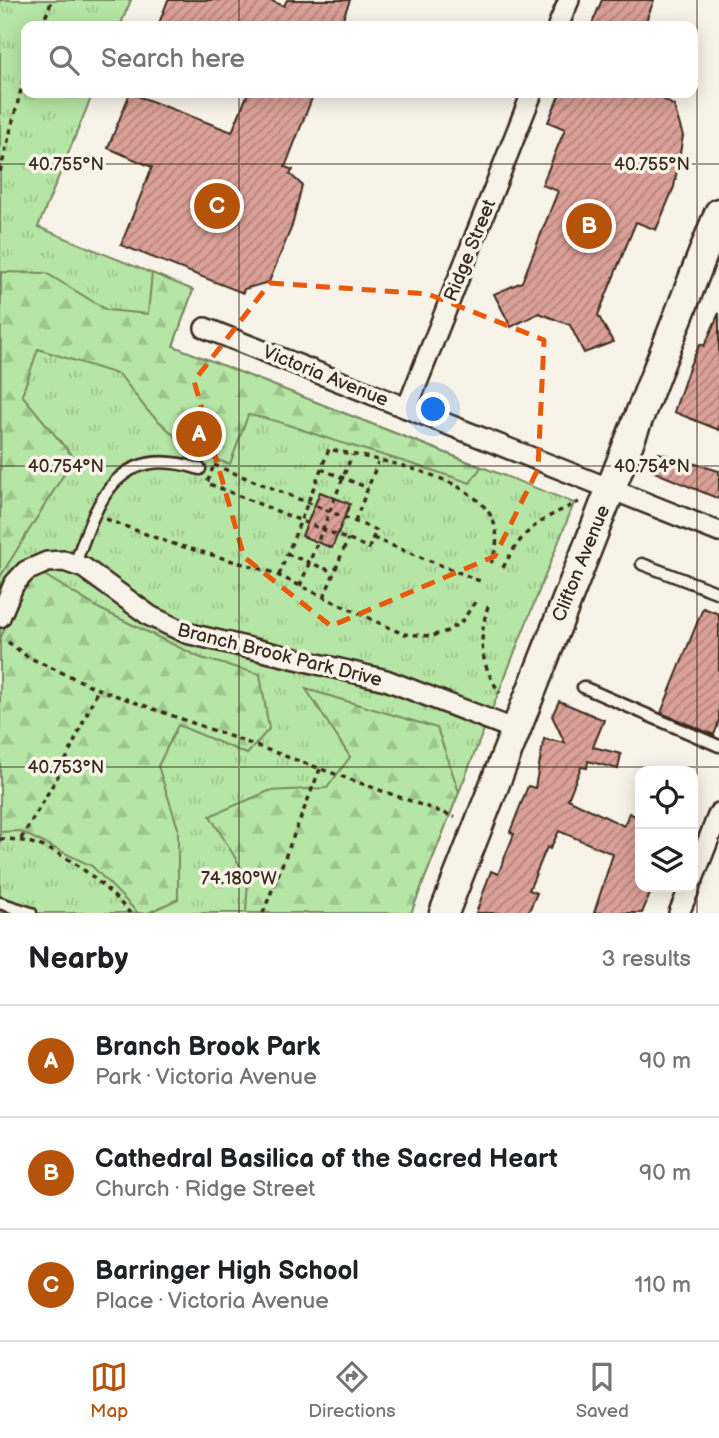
<!DOCTYPE html>
<meta charset="utf-8">
<style>
:root{--surface:#fff;--page:#f2f2f2;--text:#202124;--muted:#757577;--line:#e0e0e0;--accent:#b45309}
body{margin:0;font-family:"Balsamiq Sans",sans-serif;background:var(--page);color:var(--text)}
.controls{position:absolute;right:21px;bottom:21px;display:grid;overflow:hidden;border-radius:14px;box-shadow:0 4px 18px #0003}
.controls button{width:63px;height:63px;display:grid;place-items:center;padding:0;border:0;border-bottom:2px solid var(--line);background:var(--surface);color:var(--text);font:35px sans-serif}
.you{position:absolute;left:434px;top:410px;width:24px;height:24px;margin:-18px;border:5px solid #fff;border-radius:50%;background:#1a73e8;box-shadow:0 0 0 10px #1a73e833}
.badge{display:grid;place-items:center;width:46px;height:46px;border-radius:50%;background:var(--accent);color:#fff;font-size:23px;font-weight:700}
.pin{position:absolute;translate:-50% -50%;border:4px solid #fff;box-shadow:0 2px 7px #0006}
.list{margin:0;padding:0;list-style:none}
h2{display:flex;justify-content:space-between;align-items:center;height:91px;margin:0;padding:0 28px;font-size:30px}
h2 small{font-size:23px;font-weight:400;color:var(--muted)}
.list li{display:grid;grid-template-columns:46px 1fr auto;gap:21px;align-items:center;box-sizing:border-box;height:112px;padding:0 28px;border-top:2px solid var(--line)}
.list b{display:block;font-size:26px;white-space:nowrap}
.list p{margin:0;font-size:23px;white-space:nowrap;color:var(--muted)}
.list em{font-size:23px;font-style:normal;color:var(--muted)}
.icon{flex:none;width:38px;height:38px;fill:none;stroke:currentColor;stroke-width:2;stroke-linecap:round;stroke-linejoin:round}
.map{position:relative;flex:none;width:719px;height:913px;overflow:hidden}
.search{position:absolute;background:var(--surface);box-shadow:0 4px 18px #0003;left:21px;right:21px;top:21px;height:77px;display:flex;align-items:center;gap:18px;box-sizing:border-box;padding:0 24px;border-radius:14px;color:var(--muted);font-size:26px}
.sheet{height:427px;background:var(--surface)}
nav{display:flex;justify-content:space-around;align-items:center;box-sizing:border-box;height:98px;border-top:2px solid var(--line);background:var(--surface);font-size:19px;color:var(--muted)}
nav a{display:grid;justify-items:center;gap:4px}
nav .on{color:var(--accent)}
.map>svg:first-child{display:block}
.grass{fill:url(#grass-tufts);stroke:#788862;stroke-width:2}
.forest{fill:url(#forest-firs);stroke:#788862;stroke-width:2}
.building{fill:url(#building-hatch);stroke:#3b2a1e;stroke-width:2}
.lines{fill:none;stroke-linecap:round;stroke-linejoin:round}
.service-casing{stroke:#3b2a1e;stroke-width:15}
.minor-casing{stroke:#3b2a1e;stroke-width:24}
.secondary-casing{stroke:#3b2a1e;stroke-width:33}
.path{stroke:#3b2a1e;stroke-width:3.5;stroke-dasharray:5 5;stroke-linecap:butt}
.service{stroke:#f7f3e8;stroke-width:10}
.minor{stroke:#f7f3e8;stroke-width:19}
.secondary{stroke:#f7f3e8;stroke-width:28}
.marked{fill:none;stroke:#e8590c;stroke-width:5;stroke-dasharray:14 9;stroke-linejoin:round}
.ticks{fill:none;stroke:#3b2a1e;stroke-width:2;stroke-opacity:0.45}
.labels{text-anchor:middle;stroke-width:7;stroke-linejoin:round;paint-order:stroke}
.street-label{font-size:19px;fill:#3b2a1e;stroke:#f7f3e8}
.ticks-label{font-size:18px;text-anchor:middle;fill:#3b2a1e;stroke:#f7f3e8;stroke-width:7;stroke-linejoin:round;paint-order:stroke}
</style>
<div class="map">
<svg width="719" height="913" viewBox="0 0 719 913">
<defs>
<pattern id="grass-tufts" width="24" height="20" patternUnits="userSpaceOnUse" patternTransform="scale(1.75)"><rect width="24" height="20" fill="#b6e6a5"/><path d="M3 7l-1-3M5 7V3M7 7l1-3M15 17l-1-3M17 17v-4M19 17l1-3" fill="none" stroke="#9dc58e"/></pattern>
<pattern id="forest-firs" width="22" height="20" patternUnits="userSpaceOnUse" patternTransform="scale(1.75)"><rect width="22" height="20" fill="#b6e6a5"/><path d="M5 1l3.5 6h-7zM16 11l3.5 6h-7z" fill="#9dc58e"/></pattern>
<pattern id="building-hatch" width="6" height="6" patternUnits="userSpaceOnUse" patternTransform="scale(1.75)"><rect width="6" height="6" fill="#dba198"/><path d="M-1 1l2-2M0 6l6-6M5 7l2-2" fill="none" stroke="#b3837b"/></pattern>
</defs>
<rect width="100%" height="100%" fill="#f7f3e8"/>
<filter id="ink" filterUnits="userSpaceOnUse"><feTurbulence type="fractalNoise" baseFrequency=".0143" numOctaves="2"/><feDisplacementMap in="SourceGraphic" scale="14" xChannelSelector="R" yChannelSelector="G"/><feConvolveMatrix kernelMatrix="1 2 1 2 8 2 1 2 1" color-interpolation-filters="sRGB"/></filter>
<g filter="url(#ink)">
<polygon class="grass" points="0,0 131,0 120,26 26,26 26,93 93,93 38,227 193,290 173,346 574,503 411,913 0,913"/>
<g class="forest">
<path d="M 1,272 L 46,273 L 107,310 L 148,314 L 152,273 L 193,290 L 173,346 L 481,467 L 470,483 C 422,466 374,453 326,438 C 299,429 276,419 248,415 L 230,464 L 193,453 L 147,410 L 120,375 L 38,349 L 22,395 L 74,458 L 0,577 Z"/>
<polygon points="41,573 100,609 201,658 260,674 269,729 247,754 178,725 158,766 178,828 178,899 148,913 138,913 92,866 19,831 0,832 0,640 22,583"/>
<polygon points="306,689 437,728 459,792 411,913 246,913 248,879 210,816 269,791 327,788 350,757"/>
</g>
<g class="building">
<polygon points="168,0 269,0 284,6 287,0 350,0 340,26 158,26"/>
<polygon points="602,0 654,0 644,26 591,26"/>
<polygon points="130,93 232,132 248,93 314,93 285,167 293,170 290,174 302,185 292,226 269,282 244,289 243,293 121,245 152,167 108,148"/>
<polygon points="560,93 654,93 674,106 683,136 674,187 656,230 636,222 598,315 613,342 584,353 570,325 539,313 511,327 494,294 522,282 558,191 542,185 565,129 548,122"/>
<polygon points="719,313 719,430 674,412 690,365 700,344 704,346 708,338"/>
<polygon points="659,453 719,471 719,499 652,471"/>
<polygon points="320,492 350,504 332,548 302,536"/>
<polygon points="703,608 719,614 719,721 714,735 661,713"/>
<polygon points="559,701 604,720 593,747 621,754 618,769 588,761 587,768 581,767 568,799 624,826 629,813 640,818 640,887 653,887 642,913 594,913 613,854 559,831 550,849 547,847 529,890 537,893 528,913 476,913 491,871 498,874 514,834 510,832 528,786 535,788 544,739 565,743 552,716"/>
</g>
<g class="lines">
<defs>
<g id="service">
<path d="M 75,564 C 98,500 116,442 200,469"/>
<polyline points="642,564 719,593"/>
<polyline points="583,687 719,746"/>
<polyline points="0,903 31,913"/>
</g>
<g id="minor">
<polyline points="558,26 569,0"/>
<polyline points="205,328 719,532"/>
<polyline points="407,408 532,93"/>
<polyline points="0,617 14,584 26,571 47,562 64,561 84,568 150,616 186,633 386,680 516,730"/>
<polyline points="693,879 719,813"/>
<polyline points="679,913 690,887"/>
</g>
<polyline id="secondary" points="444,913 719,213"/>
</defs>
<use href="#service" class="service-casing"/>
<use href="#minor" class="minor-casing"/>
<use href="#secondary" class="secondary-casing"/>
<g class="path">
<polyline points="42,26 52,0"/>
<polyline points="0,172 26,70"/>
<polygon points="214,465 376,530 369,548 207,483"/>
<polyline points="321,469 368,488"/>
<polyline points="106,519 167,542 271,572 403,634 431,636 448,631 462,621 476,601"/>
<polyline points="355,521 378,462"/>
<polyline points="373,538 480,581"/>
<polyline points="287,554 334,572"/>
<path d="M 503,568 C 522,529 541,519 579,502"/>
<path d="M 279,575 L 329,449 C 380,462 527,479 491,563"/>
<polyline points="300,586 352,455"/>
<polyline points="324,597 348,539"/>
<path d="M 488,606 C 478,640 480,664 500,693"/>
<polyline points="8,642 28,657 98,689 455,817"/>
<path d="M 0,839 C 53,838 96,876 130,913"/>
<polyline points="21,839 62,769 98,689"/>
<polyline points="263,913 320,769"/>
</g>
<use href="#service" class="service"/>
<use href="#minor" class="minor"/>
<use href="#secondary" class="secondary"/>
</g>
</g>
<path class="marked" d="M 270,283 L 428,294 L 544,340 L 538,469 L 495,556 L 331,626 L 244,557 L 194,381 Z"/>
<path class="ticks" d="M 239,0 L 239,26M 697,0 L 697,913M 239,93 L 239,913M 0,164 L 719,164M 0,466 L 719,466M 0,767 L 719,767"/>
<g class="labels">
<g class="street-label">
<text transform="translate(469 250) rotate(-68)" y="7">Ridge Street</text>
<text transform="translate(326 375) rotate(22)" y="7">Victoria Avenue</text>
<text transform="translate(580 563) rotate(-68)" y="7">Clifton Avenue</text>
<text transform="translate(280 654) rotate(14)" y="7">Branch Brook Park Drive</text>
</g>
</g>
<g class="ticks-label">
<text x="66" y="170">40.755°N</text>
<text x="652" y="170">40.755°N</text>
<text x="66" y="472">40.754°N</text>
<text x="652" y="472">40.754°N</text>
<text x="66" y="773">40.753°N</text>
<text x="239" y="884">74.180°W</text>
</g>
</svg>
<div class="controls">
<button><svg class="icon" aria-label="locate" viewBox="0 0 24 24"><circle cx="12" cy="12" r="6"/><path d="M12 2v4M12 18v4M2 12h4M18 12h4"/></svg></button>
<button><svg class="icon" aria-label="layers" viewBox="0 0 24 24"><path d="M12 4l9 5-9 5-9-5zM3 14l9 5 9-5"/></svg></button>
</div>
<div class="you"></div>
<div class="pin badge" style="left:199px;top:434px">A</div>
<div class="pin badge" style="left:589px;top:226px">B</div>
<div class="pin badge" style="left:217px;top:206px">C</div>
<div class="search"><svg class="icon" aria-label="search" viewBox="0 0 24 24"><circle cx="10" cy="10" r="6"/><path d="M15 15l6 6"/></svg>Search here</div>
</div>
<section class="sheet">
<h2>Nearby<small>3 results</small></h2>
<ul class="list">
<li><span class="badge">A</span><div><b>Branch Brook Park</b><p>Park · Victoria Avenue</p></div><em>90 m</em></li>
<li><span class="badge">B</span><div><b>Cathedral Basilica of the Sacred Heart</b><p>Church · Ridge Street</p></div><em>90 m</em></li>
<li><span class="badge">C</span><div><b>Barringer High School</b><p>Place · Victoria Avenue</p></div><em>110 m</em></li>
</ul>
</section>
<nav>
<a class="on"><svg class="icon" aria-label="map" viewBox="0 0 24 24"><path d="M3 6l6-2 6 2 6-2v14l-6 2-6-2-6 2zM9 4v14M15 6v14"/></svg>Map</a>
<a><svg class="icon" aria-label="directions" viewBox="0 0 24 24"><path d="M12 3l9 9-9 9-9-9zM9 14v-3h6M13 9l2 2-2 2"/></svg>Directions</a>
<a><svg class="icon" aria-label="saved" viewBox="0 0 24 24"><path d="M7 4h10v16l-5-4-5 4z"/></svg>Saved</a>
</nav>
